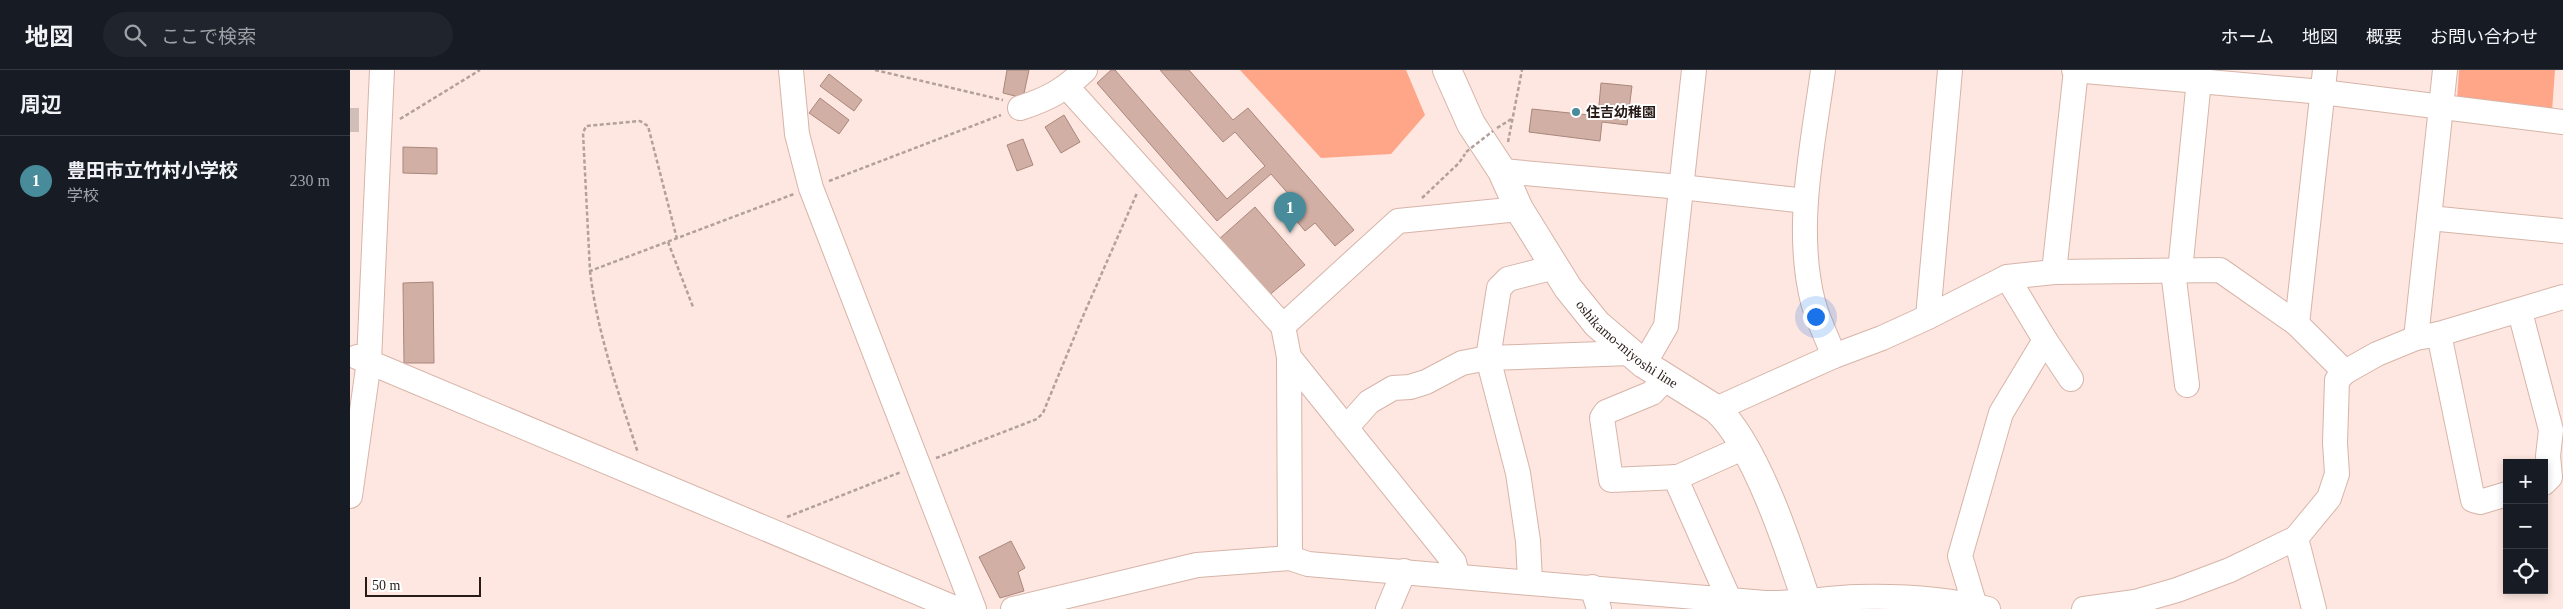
<!DOCTYPE html>
<html lang="ja">
<meta charset="utf-8">
<style>
:root{--surface:#171b24;--page:#20242c;--text:#f1f3f6;--muted:#9ea1a6;--line:#363941;--accent:#488b9a}
body{margin:0;font-family:"Times New Roman","Noto Sans JP",serif;background:var(--page);color:var(--text)}
.controls{position:absolute;right:15px;bottom:15px;display:grid;overflow:hidden;border-radius:0px;box-shadow:0 2px 8px #0003}
.controls button{width:45px;height:45px;display:grid;place-items:center;padding:0;border:0;border-bottom:1px solid var(--line);background:var(--surface);color:var(--text);font:25px sans-serif}
.scale{position:absolute;left:15px;bottom:12px;width:116px;box-sizing:border-box;padding-left:5px;border:2px solid #281b17;border-top:0;font-size:14px;line-height:18px;white-space:nowrap;color:#281b17;-webkit-text-stroke:4px #fff;paint-order:stroke}
.you{position:absolute;left:1465px;top:246px;width:18px;height:18px;margin:-12px;border:4px solid #fff;border-radius:50%;background:#1a73e8;box-shadow:0 0 0 8px #1a73e833}
.badge{display:grid;place-items:center;width:32px;height:32px;border-radius:50%;background:var(--accent);color:#fff;font-size:16px;font-weight:700}
.pin{position:absolute;translate:-50% -41px;filter:drop-shadow(0 1px 2px #0008)}
.pin::after{content:'';position:absolute;top:26px;width:18px;height:15px;background:inherit;clip-path:polygon(0 0,100% 0,50% 100%)}
.list{margin:0;padding:0;list-style:none}
h2{display:flex;justify-content:space-between;align-items:center;height:65px;margin:0;padding:0 20px;font-size:21px}
h2 small{font-size:16px;font-weight:400;color:var(--muted)}
.list li{display:grid;grid-template-columns:32px 1fr auto;gap:15px;align-items:center;box-sizing:border-box;height:90px;padding:0 20px;border-top:1px solid var(--line)}
.list b{display:block;font-size:19px;white-space:nowrap}
.list p{margin:0;font-size:16px;white-space:nowrap;color:var(--muted)}
.list em{font-size:16px;font-style:normal;color:var(--muted)}
.icon{flex:none;width:28px;height:28px;fill:none;stroke:currentColor;stroke-width:2;stroke-linecap:round;stroke-linejoin:round}
.map{position:relative;flex:none;width:2213px;height:539px;overflow:hidden}
header{display:flex;align-items:center;gap:30px;box-sizing:border-box;height:70px;padding:0 25px;background:var(--surface);border-bottom:1px solid var(--line)}
header strong{font-size:24px}
nav{display:flex;gap:28px;margin-inline-start:auto;font-size:18px}
.search{width:350px;height:45px;background:var(--page);display:flex;align-items:center;gap:12px;box-sizing:border-box;padding:0 18px;border-radius:28px;color:var(--muted);font-size:19px}
main{display:flex}
aside{flex:1;background:var(--surface)}
.map>svg:first-child{display:block}
.green{fill:#ffa588}
.building{fill:#d2afa4;stroke:#a9877c}
.lines{fill:none;stroke-linecap:round;stroke-linejoin:round}
.minor-tunnel{stroke:#d2beb8;stroke-width:24;stroke-dasharray:24 12;stroke-linecap:butt}
.minor-casing{stroke:#d7b4a8;stroke-width:26}
.major-casing{stroke:#d7b4a8;stroke-width:30}
.path{stroke:#b3a09a;stroke-width:2.5;stroke-dasharray:4 2.5;stroke-linecap:butt}
.minor{stroke:#fff;stroke-width:24}
.major{stroke:#fff;stroke-width:28}
.path-bridge{stroke:#b3a09a;stroke-width:2.5;stroke-dasharray:4 2.5;stroke-linecap:butt}
.poi-dot{fill:#488b9a;stroke:#fff;stroke-width:2}
.labels{text-anchor:middle;stroke-width:4;stroke-linejoin:round;paint-order:stroke}
.poi-label{font-size:14px;font-weight:bold;fill:#281b17;stroke:#fff;text-anchor:start}
.street-label{font-size:14px;fill:#281b17;stroke:#fff}
</style>
<header>
<strong>地図</strong>
<div class="search"><svg class="icon" aria-label="search" viewBox="0 0 24 24"><circle cx="10" cy="10" r="6"/><path d="M15 15l6 6"/></svg>ここで検索</div>
<nav><a>ホーム</a><a>地図</a><a>概要</a><a>お問い合わせ</a></nav>
</header>
<main>
<aside>
<h2>周辺<small></small></h2>
<ul class="list">
<li><span class="badge">1</span><div><b>豊田市立竹村小学校</b><p>学校</p></div><em>230 m</em></li>
</ul>
</aside>
<div class="map">
<svg width="2213" height="539" viewBox="0 0 2213 539">
<rect width="100%" height="100%" fill="#fde7e0"/>
<g class="green">
<polygon points="890,0 1056,0 1075,45 1041,84 971,88"/>
<polygon points="2109,0 2205,0 2202,41 2107,29"/>
</g>
<g class="building">
<polygon points="657,0 679,0 673,28 653,23"/>
<polygon points="761,0 765,0 877,129 915,96 885,62 873,72 810,0 839,0 883,50 898,38 1004,160 985,176 965,153 955,161 933,135 942,128 921,104 867,151 747,13"/>
<polygon points="479,4 512,30 504,41 470,16"/>
<polygon points="1251,13 1282,16 1277,55 1252,52 1250,71 1179,62 1182,39 1248,46"/>
<polygon points="470,28 499,50 489,64 459,43"/>
<polygon points="714,45 730,72 711,83 695,57"/>
<polygon points="673,69 683,95 667,101 657,75"/>
<polygon points="53,77 87,78 87,104 53,103"/>
<polygon points="905,137 955,195 917,227 868,170"/>
<polygon points="83,212 84,293 54,293 53,213"/>
<polygon points="661,471 675,498 668,502 674,521 650,528 629,487"/>
</g>
<g class="lines">
<polyline class="minor-tunnel" points="0,50 9,50"/>
<defs>
<g id="minor">
<polyline points="441,0 447,64 461,118 624,539"/>
<path d="M 1473,0 C 1463,75 1444,157 1463,232 C 1468,250 1477,268 1484,286"/>
<polyline points="1724,0 1972,22 2213,52"/>
<polyline points="717,17 933,256 939,287 940,488"/>
<path d="M 670,38 C 698,29 713,21 735,0"/>
<polyline points="1152,101 1331,117 1456,131"/>
<polyline points="2079,148 2213,161"/>
<polyline points="1823,201 1837,315"/>
<polyline points="1830,201 1850,0"/>
<polyline points="1704,202 1726,0"/>
<polyline points="1657,207 1695,270 1721,309"/>
<polyline points="2170,242 2201,360 2198,386 2200,407 2194,413"/>
<polyline points="1578,247 1600,0"/>
<polyline points="1947,254 1975,0"/>
<polyline points="933,256 1048,151 1169,139"/>
<polyline points="2089,264 2123,430 2130,432 2157,424"/>
<polyline points="2066,268 2095,0"/>
<polyline points="7,287 607,539"/>
<polyline points="939,287 1104,492 1107,505"/>
<polyline points="1294,294 1316,256 1344,0"/>
<polyline points="1316,308 1302,323 1256,342 1252,348 1261,410 1328,407 1395,377"/>
<polyline points="1366,339 1484,286 1532,268 1578,247 1657,207 1704,202 1870,200 1947,254 1995,302"/>
<polyline points="996,358 1019,332 1043,318 1060,317 1076,312 1112,293 1138,288 1281,283"/>
<polyline points="1325,407 1379,529"/>
<polyline points="0,426 19,291 32,0"/>
<polyline points="1946,468 1964,539"/>
<polyline points="1180,511 1178,471 1168,403 1138,288 1149,218 1158,209 1205,197"/>
<polyline points="1242,517 1249,539"/>
<polyline points="1625,536 1610,486 1651,343 1695,270"/>
<path d="M 663,539 L 847,495 L 940,488 L 958,494 L 1415,533 C 1446,534 1477,528 1507,527 C 1548,526 1598,529 1638,539"/>
<polyline points="1038,539 1054,501"/>
<polyline points="1734,539 1785,532 1827,520 1880,500 1946,468 1979,428 1987,404 1985,373 1987,310 1995,302 2027,284 2066,268 2089,264 2213,227"/>
</g>
<g id="major">
<path id="s1" d="M 1097,0 L 1121,54 L 1152,101 L 1169,139 L 1218,218 L 1247,254 L 1294,294 L 1366,339 C 1406,374 1442,487 1459,539"/>
</g>
</defs>
<use href="#minor" class="minor-casing"/>
<use href="#major" class="major-casing"/>
<g class="path">
<polyline points="525,0 653,30"/>
<polyline points="50,49 130,0"/>
<polyline points="1147,58 1163,48"/>
<polyline points="1158,72 1172,0"/>
<polyline points="479,111 651,45"/>
<polyline points="1072,128 1109,93 1115,84"/>
<polyline points="327,169 298,56 290,51 236,56 233,63 240,201 444,124"/>
<polyline points="318,172 343,237"/>
<path d="M 240,201 C 247,263 269,324 288,383"/>
<polyline points="586,388 687,349 693,343 730,253 787,123"/>
<polyline points="437,447 551,402"/>
</g>
<use href="#minor" class="minor"/>
<use href="#major" class="major"/>
<polyline class="path-bridge" points="1116,82 1143,61"/>
</g>
<circle class="poi-dot" cx="1226" cy="42" r="5"/>
<g class="labels">
<g class="poi-label">
<text x="1236" y="47">住吉幼稚園</text>
</g>
<g class="street-label">
<text dy="5" stroke="none"><textPath href="#s1" startOffset="332">oshikamo-miyoshi line</textPath></text>
</g>
</g>
</svg>
<div class="controls">
<button>+</button>
<button>−</button>
<button><svg class="icon" aria-label="locate" viewBox="0 0 24 24"><circle cx="12" cy="12" r="6"/><path d="M12 2v4M12 18v4M2 12h4M18 12h4"/></svg></button>
</div>
<div class="scale">50 m</div>
<div class="you"></div>
<div class="pin badge" style="left:940px;top:163px">1</div>
</div>
</main>
